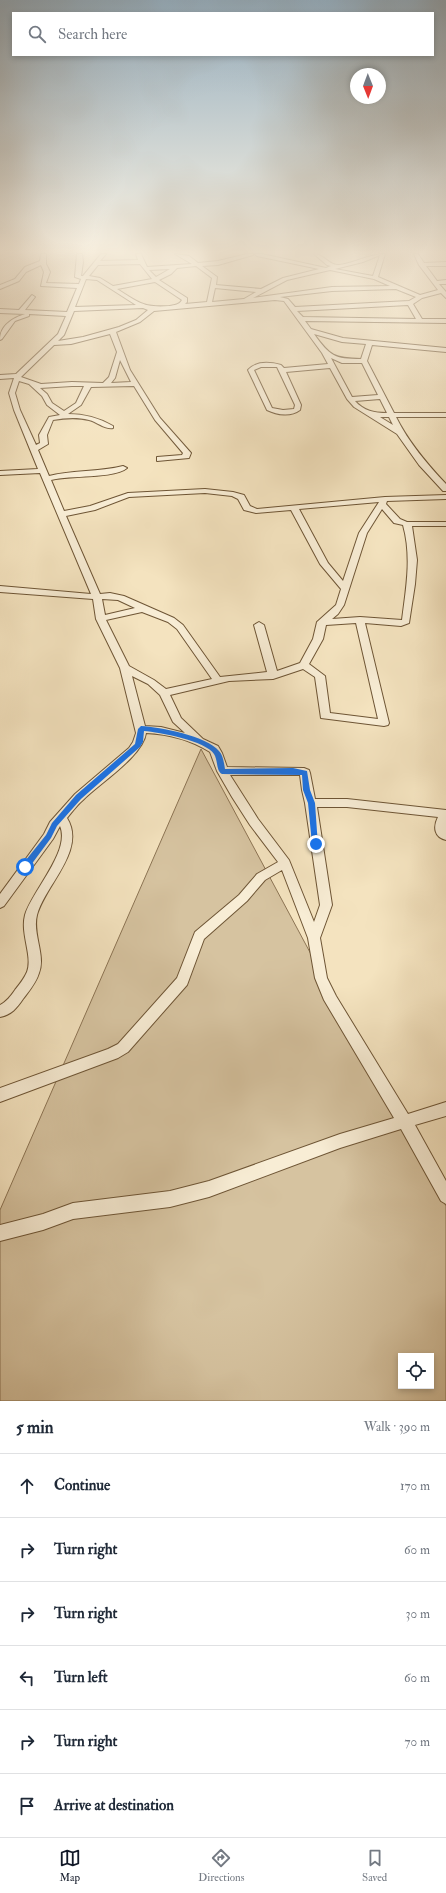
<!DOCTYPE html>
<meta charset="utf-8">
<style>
:root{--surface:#fff;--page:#f6f6f7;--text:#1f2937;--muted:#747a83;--line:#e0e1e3;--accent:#111827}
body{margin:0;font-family:"IM FELL Double Pica",serif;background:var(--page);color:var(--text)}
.controls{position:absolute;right:12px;bottom:12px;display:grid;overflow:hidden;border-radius:0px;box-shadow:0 2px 6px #0003}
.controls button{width:36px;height:36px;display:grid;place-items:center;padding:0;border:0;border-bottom:1px solid var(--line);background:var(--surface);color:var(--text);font:20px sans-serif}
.compass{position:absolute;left:350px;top:68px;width:36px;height:36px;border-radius:50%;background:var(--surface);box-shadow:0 2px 6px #0003;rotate:179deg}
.stop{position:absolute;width:12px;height:12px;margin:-9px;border:3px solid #1a73e8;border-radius:50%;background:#fff}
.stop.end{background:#1a73e8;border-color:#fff;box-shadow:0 1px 4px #0008}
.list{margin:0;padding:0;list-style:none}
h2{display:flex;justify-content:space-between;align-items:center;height:52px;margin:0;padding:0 16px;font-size:17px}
h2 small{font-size:13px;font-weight:400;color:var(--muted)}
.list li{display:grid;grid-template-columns:26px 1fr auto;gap:12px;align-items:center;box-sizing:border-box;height:64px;padding:0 16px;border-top:1px solid var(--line)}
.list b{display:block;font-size:15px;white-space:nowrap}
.list em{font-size:13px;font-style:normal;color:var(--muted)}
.icon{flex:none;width:22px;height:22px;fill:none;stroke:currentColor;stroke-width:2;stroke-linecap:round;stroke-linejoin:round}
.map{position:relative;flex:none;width:446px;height:1401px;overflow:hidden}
.search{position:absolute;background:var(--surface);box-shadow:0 2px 6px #0003;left:12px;right:12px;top:12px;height:44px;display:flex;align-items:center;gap:10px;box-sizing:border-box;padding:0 14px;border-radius:0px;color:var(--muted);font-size:15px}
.sheet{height:436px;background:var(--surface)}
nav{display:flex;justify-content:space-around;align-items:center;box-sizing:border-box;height:56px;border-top:1px solid var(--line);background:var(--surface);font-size:11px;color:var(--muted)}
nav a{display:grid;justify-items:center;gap:2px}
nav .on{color:var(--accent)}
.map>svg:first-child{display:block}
.green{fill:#d6c3a0;stroke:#8c7454;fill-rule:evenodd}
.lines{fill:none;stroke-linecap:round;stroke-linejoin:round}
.minor-casing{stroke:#6e5535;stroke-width:2}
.minor{fill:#f8edd5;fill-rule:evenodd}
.route{fill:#1a73e8}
</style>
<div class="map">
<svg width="446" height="1401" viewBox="0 0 446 1401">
<rect width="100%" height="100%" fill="#f4e3bf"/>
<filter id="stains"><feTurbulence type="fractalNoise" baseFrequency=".005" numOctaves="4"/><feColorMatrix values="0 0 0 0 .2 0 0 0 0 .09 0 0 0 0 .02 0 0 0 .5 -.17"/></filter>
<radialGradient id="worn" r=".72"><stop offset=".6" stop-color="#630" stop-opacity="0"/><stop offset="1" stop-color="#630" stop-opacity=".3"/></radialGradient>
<path class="green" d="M 201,749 L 446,1206 L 446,1401 L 0,1401 L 0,1210 ZM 401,1356 L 431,1356 L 431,1386 L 401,1386 Z"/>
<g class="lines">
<defs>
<path id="minor" d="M 41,254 L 46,254 L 46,264 L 50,272 L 46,283 L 79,284 L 81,279 L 75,277 L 77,254 L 82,254 L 83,262 L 81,276 L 83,276 L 101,254 L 106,254 L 100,261 L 138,260 L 136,254 L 141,254 L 147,267 L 192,264 L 175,254 L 189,256 L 198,263 L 218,261 L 247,254 L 253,254 L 253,255 L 218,265 L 202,266 L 217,277 L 216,285 L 261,289 L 283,278 L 319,269 L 257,256 L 255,254 L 262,254 L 326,268 L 331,266 L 327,265 L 314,254 C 324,254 329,266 339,265 C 355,263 369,254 385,254 L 378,277 L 420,295 L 438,290 L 419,265 L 414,254 L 418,254 L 424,263 L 446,262 L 446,266 L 426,266 L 437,281 L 446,280 L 446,284 L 439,284 L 446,292 L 446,298 L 441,293 L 422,298 L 413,304 L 422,319 L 446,319 L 446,323 L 305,321 L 311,329 L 343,338 L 446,348 L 446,352 L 372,345 L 367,361 L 394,413 L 446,413 L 446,417 L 396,417 C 409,443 427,464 446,484 L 446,491 L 443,491 L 419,465 L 397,434 L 354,407 L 347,399 L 330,368 L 286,372 L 301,405 L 300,410 C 291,417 277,415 267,410 L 248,370 C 256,361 270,362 281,365 L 284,368 L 328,364 L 322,353 L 284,301 L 275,300 L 154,311 L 140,322 L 116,332 L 130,370 L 160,418 L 191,453 L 189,458 L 157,461 L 157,457 L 182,455 L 183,453 L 155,420 L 134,386 L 91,387 L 81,405 L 68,414 C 85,414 99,418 113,426 L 113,428 C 106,430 97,422 89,420 C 77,417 65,418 53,420 L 47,435 L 48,444 L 38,450 L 49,476 C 73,470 99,472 123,466 L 127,468 C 114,479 70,475 51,480 L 64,511 L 90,506 L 128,493 L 205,489 L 233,492 L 244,495 L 250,506 L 257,509 L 385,497 L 446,495 L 446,499 L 387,501 L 386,504 L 400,519 L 407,522 L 446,522 L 446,526 L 412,526 L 417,560 L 415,584 L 409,623 L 401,626 L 365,623 L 389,723 L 388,725 L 384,726 L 321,718 L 315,677 L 303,669 L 273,679 L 229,681 L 170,695 L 181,718 L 203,739 L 218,746 L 222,753 L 227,767 L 304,768 L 309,770 L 310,773 L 315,799 L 347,799 L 446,810 L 446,840 C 434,837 433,827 438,817 L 347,807 L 317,807 L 332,905 L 320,938 L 327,978 L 336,996 L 408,1114 L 446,1102 L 446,1116 L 415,1125 L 446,1181 L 446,1204 L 441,1201 L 401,1129 L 340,1148 L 209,1197 L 170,1207 L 73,1219 L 43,1230 L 0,1241 L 0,1225 L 43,1214 L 73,1203 L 170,1191 L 209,1181 L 340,1134 L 394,1118 L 324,1000 L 315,978 L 308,938 L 282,870 L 265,880 L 247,901 L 204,939 L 187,985 L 128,1052 L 118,1058 L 0,1102 L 0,1088 L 108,1049 L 118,1044 L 177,978 L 195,932 L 239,895 L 257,874 L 278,862 L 250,825 L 232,797 L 217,771 L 210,752 C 191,740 168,734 146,733 C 143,756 100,783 83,800 C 77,805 72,812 67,818 C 87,850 45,885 37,915 C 32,934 46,955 39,973 C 36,983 29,991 23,999 C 17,1008 11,1015 0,1017 L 0,1005 C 6,1002 11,996 15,990 C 19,985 24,979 27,972 C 33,956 20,934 25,915 C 32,891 71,851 60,826 L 53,839 L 4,906 L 0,908 L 0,894 L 44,834 L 50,822 L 75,794 L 129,748 L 133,742 L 136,733 L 120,668 L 96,619 L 93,599 L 0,592 L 0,586 L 91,594 L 40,473 L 0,475 L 0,471 L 38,469 L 14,410 L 9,393 L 14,378 L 0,379 L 0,375 L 16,374 L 58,334 L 66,316 L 29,314 L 29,316 L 15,321 L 2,339 L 0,340 C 0,325 13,318 25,314 L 0,313 L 0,309 L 19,310 L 32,295 L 35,297 L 25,310 L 67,312 L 77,288 L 41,286 L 44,272 L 41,265 L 26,272 L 19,281 L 0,289 L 0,285 L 15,279 L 25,267 L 40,261 ZM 380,255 L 373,276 L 335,269 L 363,262 ZM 140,264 L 152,279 L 113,286 L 100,278 L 89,276 L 98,265 ZM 196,266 L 212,278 L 207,302 L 185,304 L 187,302 L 187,298 L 159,280 L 171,274 L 177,268 ZM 170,269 L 156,277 L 149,270 ZM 330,270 L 374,279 L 390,286 L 332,287 L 253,298 L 287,280 ZM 86,279 L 97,280 L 136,305 L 75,307 ZM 155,282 L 182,300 C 179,305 175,305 169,306 C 143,308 138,302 117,289 ZM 215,288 L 256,292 L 244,299 L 212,302 ZM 396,289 L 416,297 L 409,301 L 295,307 L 288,299 L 280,297 L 332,291 ZM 408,305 L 416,319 L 303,317 L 297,311 ZM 143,308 L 148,310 L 136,320 L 119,327 L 83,337 L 58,341 L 64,335 L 74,311 ZM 110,334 L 117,352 L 109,377 L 103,383 L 72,382 L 41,384 L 21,377 L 54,345 L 71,344 ZM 314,334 L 342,342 L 366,344 L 361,359 C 334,359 330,356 314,334 ZM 331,358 L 342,363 L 362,363 L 378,395 L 352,397 ZM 120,360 L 131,382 L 111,383 L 115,378 ZM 261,367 L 277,367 L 295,405 L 294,409 L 283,410 L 272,408 L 254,370 ZM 19,381 L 29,384 L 42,396 L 47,405 L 60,415 L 49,417 L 39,435 L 40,443 L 36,445 L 20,410 L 15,393 ZM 72,386 L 84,386 L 76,403 L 64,411 L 52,403 L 47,394 L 40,388 ZM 380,399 L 387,413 C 374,413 364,411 355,401 ZM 380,417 L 389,417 L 393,425 ZM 205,493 L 232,496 L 238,499 L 244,510 L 256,513 L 291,510 L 320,564 L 341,589 L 336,605 L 317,622 L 313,639 L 300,663 L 277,671 L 264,625 L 259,622 L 254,625 L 267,672 L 220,677 L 183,625 L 174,618 L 124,596 L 110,593 L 100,594 L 66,516 L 95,510 L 129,497 ZM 379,502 L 359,533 L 343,581 L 328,563 L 299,509 ZM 382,509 L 394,523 L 403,525 C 412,557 406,588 402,620 L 360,617 L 332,619 L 338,614 L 344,605 L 367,533 ZM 102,599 L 118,600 L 135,608 L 105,615 ZM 142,612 L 168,622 L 177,629 L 212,679 L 166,689 L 154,680 L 129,666 L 106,620 ZM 356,623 L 378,719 L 330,713 L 325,676 L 309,664 L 323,639 L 326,625 ZM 132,676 L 148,684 L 160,695 L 173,722 L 185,733 L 161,727 L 145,726 ZM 230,775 L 300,775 L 302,790 L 305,803 L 320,905 L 314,922 L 289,860 L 258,819 Z"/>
</defs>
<use href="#minor" class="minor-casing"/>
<use href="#minor" class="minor"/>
</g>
<linearGradient id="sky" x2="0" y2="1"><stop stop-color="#94adbe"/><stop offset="0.56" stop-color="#faf2e2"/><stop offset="1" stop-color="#faf2e2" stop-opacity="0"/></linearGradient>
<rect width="446" height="450" fill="url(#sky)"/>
<path class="route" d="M 141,726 C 160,727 207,736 219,751 C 223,755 224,763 225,769 L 293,768 L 307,771 L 310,790 L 315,803 L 318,846 L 313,846 L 312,844 L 308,803 L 303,790 L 302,775 L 222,774 C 216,771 218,760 214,754 C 206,741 159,732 144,731 L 143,742 L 140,747 L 81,799 L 57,826 L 51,838 L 28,869 L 22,869 L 22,865 L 46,835 L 52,823 L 76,795 L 135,744 L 138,729 Z"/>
<rect width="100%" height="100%" filter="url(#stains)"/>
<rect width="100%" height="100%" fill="url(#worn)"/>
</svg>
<div class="controls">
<button><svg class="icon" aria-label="locate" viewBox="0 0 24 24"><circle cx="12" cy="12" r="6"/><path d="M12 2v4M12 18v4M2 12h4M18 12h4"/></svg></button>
</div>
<svg class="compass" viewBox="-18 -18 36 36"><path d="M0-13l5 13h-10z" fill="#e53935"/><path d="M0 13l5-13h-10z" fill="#747a83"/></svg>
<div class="stop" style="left:25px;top:867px"></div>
<div class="stop end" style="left:316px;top:844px"></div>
<div class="search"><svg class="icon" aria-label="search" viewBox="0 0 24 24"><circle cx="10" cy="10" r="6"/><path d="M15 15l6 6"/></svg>Search here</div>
</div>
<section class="sheet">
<h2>5 min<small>Walk · 390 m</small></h2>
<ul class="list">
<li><svg class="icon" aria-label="ahead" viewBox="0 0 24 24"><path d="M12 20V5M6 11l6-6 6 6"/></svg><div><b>Continue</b></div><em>170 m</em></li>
<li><svg class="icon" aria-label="right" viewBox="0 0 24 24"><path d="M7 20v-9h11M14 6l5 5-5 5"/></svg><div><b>Turn right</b></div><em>60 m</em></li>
<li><svg class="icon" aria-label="right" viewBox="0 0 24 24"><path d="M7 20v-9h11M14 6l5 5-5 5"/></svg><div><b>Turn right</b></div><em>30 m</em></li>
<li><svg class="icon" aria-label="left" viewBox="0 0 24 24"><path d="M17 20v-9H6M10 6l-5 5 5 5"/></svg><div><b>Turn left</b></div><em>60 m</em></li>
<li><svg class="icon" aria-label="right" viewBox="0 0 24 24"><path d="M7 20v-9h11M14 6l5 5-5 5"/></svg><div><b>Turn right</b></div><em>70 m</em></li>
<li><svg class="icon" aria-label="arrive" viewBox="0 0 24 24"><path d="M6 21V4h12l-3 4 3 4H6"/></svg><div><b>Arrive at destination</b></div></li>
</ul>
</section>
<nav>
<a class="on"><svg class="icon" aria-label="map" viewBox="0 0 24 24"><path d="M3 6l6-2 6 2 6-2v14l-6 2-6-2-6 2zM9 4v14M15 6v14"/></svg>Map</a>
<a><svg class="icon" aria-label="directions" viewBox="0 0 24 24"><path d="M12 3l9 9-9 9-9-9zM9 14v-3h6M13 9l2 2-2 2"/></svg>Directions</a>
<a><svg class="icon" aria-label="saved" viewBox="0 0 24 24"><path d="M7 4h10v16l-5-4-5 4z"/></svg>Saved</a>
</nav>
